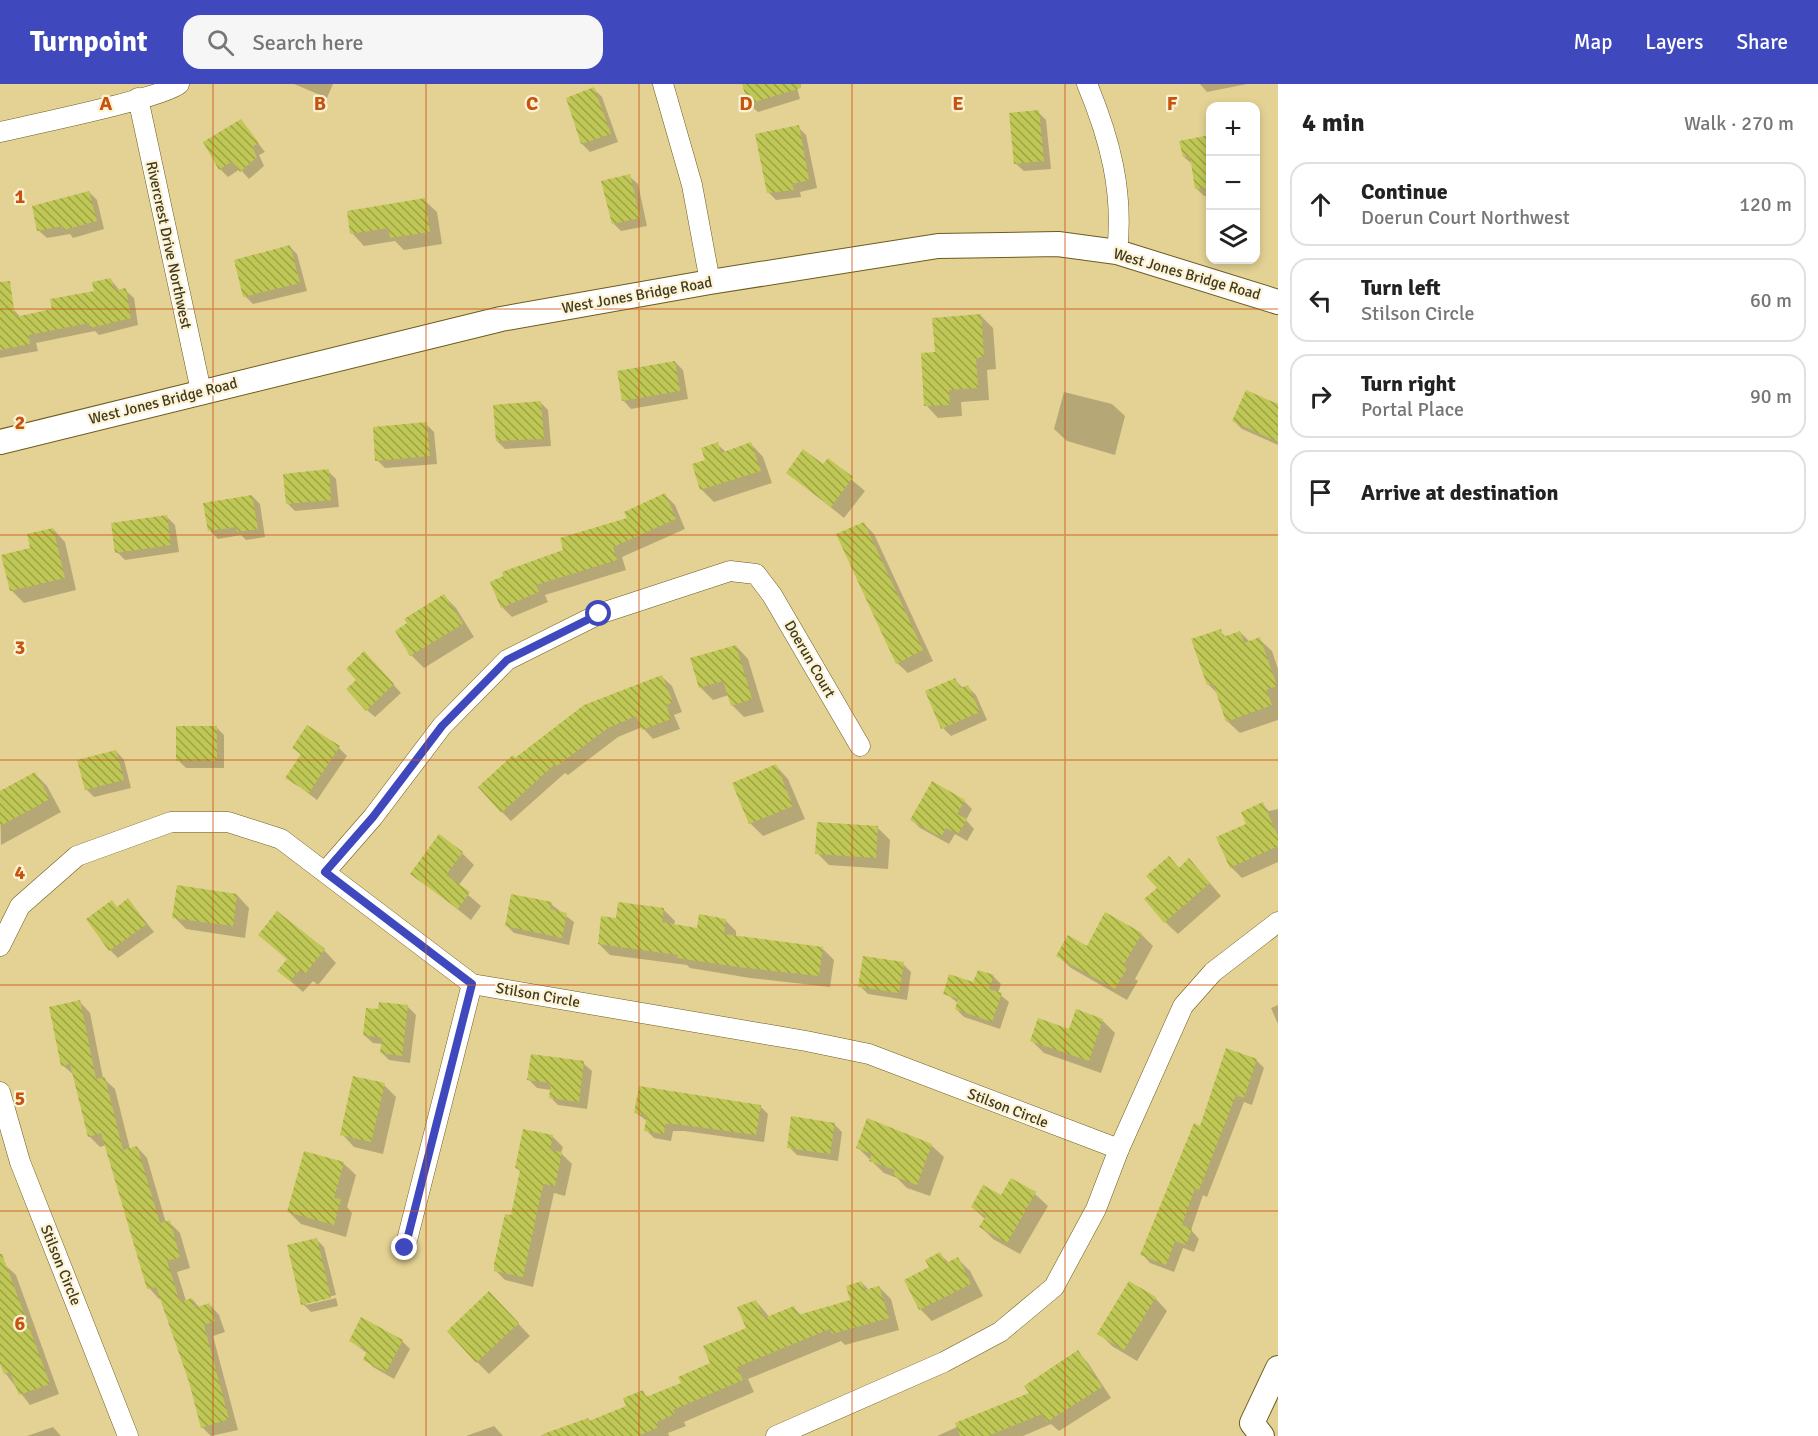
<!DOCTYPE html>
<meta charset="utf-8">
<style>
:root{--surface:#fff;--page:#f6f6f6;--text:#222;--muted:#767676;--line:#e0e0e0;--accent:#3f49bd}
body{margin:0;font-family:Signika,sans-serif;background:var(--page);color:var(--text)}
.controls{position:absolute;right:18px;top:18px;display:grid;overflow:hidden;border-radius:12px;box-shadow:0 3px 9px #0003}
.controls button{width:54px;height:54px;display:grid;place-items:center;padding:0;border:0;border-bottom:2px solid var(--line);background:var(--surface);color:var(--text);font:30px sans-serif}
.stop{position:absolute;width:18px;height:18px;margin:-14px;border:4px solid #3f49bd;border-radius:50%;background:#fff}
.stop.end{background:#3f49bd;border-color:#fff;box-shadow:0 2px 6px #0008}
.list{margin:0;padding:0;list-style:none}
h2{display:flex;justify-content:space-between;align-items:center;height:78px;margin:0;padding:0 24px;font-size:26px}
h2 small{font-size:20px;font-weight:400;color:var(--muted)}
.list li{display:grid;grid-template-columns:39px 1fr auto;gap:18px;align-items:center;box-sizing:border-box;height:84px;margin:0 12px 12px;padding:0 12px;border:2px solid var(--line);border-radius:18px}
.list b{display:block;font-size:22px;white-space:nowrap}
.list p{margin:0;font-size:20px;white-space:nowrap;color:var(--muted)}
.list em{font-size:20px;font-style:normal;color:var(--muted)}
.icon{flex:none;width:33px;height:33px;fill:none;stroke:currentColor;stroke-width:2;stroke-linecap:round;stroke-linejoin:round}
.map{position:relative;flex:none;width:1278px;height:1352px;overflow:hidden}
header{display:flex;align-items:center;gap:36px;box-sizing:border-box;height:84px;padding:0 30px;background:var(--accent);color:#fff}
header strong{font-size:28px}
nav{display:flex;gap:33px;margin-inline-start:auto;font-size:21px}
.search{width:420px;height:54px;background:var(--page);display:flex;align-items:center;gap:15px;box-sizing:border-box;padding:0 21px;border-radius:18px;color:var(--muted);font-size:22px}
main{display:flex}
aside{flex:1;background:var(--surface)}
.map>svg:first-child{display:block}
.shadow{fill:#0003}
.building{fill:url(#building-back-hatch)}
.lines{fill:none;stroke-linecap:round;stroke-linejoin:round}
.minor-casing{stroke:#6d5c1f;stroke-width:21}
.tertiary-casing{stroke:#6d5c1f;stroke-width:26}
.minor{stroke:#fff;stroke-width:20}
.tertiary{stroke:#fff;stroke-width:24}
.route{stroke:#3f49bd;stroke-width:8}
.grid{fill:none;stroke:#c65310;stroke-width:1.5;stroke-opacity:0.55}
.labels{text-anchor:middle;stroke-width:4.5;stroke-linejoin:round;paint-order:stroke}
.street-label{font-size:15px;fill:#40391f;stroke:#fcf3d5}
.grid-label{font-size:20px;text-anchor:middle;font-weight:bold;fill:#c65310;stroke:#fcf3d5;stroke-width:4.5;stroke-linejoin:round;paint-order:stroke}
</style>
<header>
<strong>Turnpoint</strong>
<div class="search"><svg class="icon" aria-label="search" viewBox="0 0 24 24"><circle cx="10" cy="10" r="6"/><path d="M15 15l6 6"/></svg>Search here</div>
<nav><a>Map</a><a>Layers</a><a>Share</a></nav>
</header>
<main>
<div class="map">
<svg width="1278" height="1352" viewBox="0 0 1278 1352">
<defs>
<pattern id="building-back-hatch" width="6" height="6" patternUnits="userSpaceOnUse" patternTransform="scale(1.5)"><rect width="6" height="6" fill="#bfc855"/><path d="M-1 5l2 2M0 0l6 6M5-1l2 2" fill="none" stroke="#9da346"/></pattern>
</defs>
<rect width="100%" height="100%" fill="#e4d294"/>
<g class="shadow">
<polygon points="294,0 333,0 327,14"/>
<polygon points="744,0 796,0 800,15 758,28 749,20"/>
<polygon points="1200,0 1247,0 1207,8"/>
<polygon points="594,5 602,13 618,58 590,68 582,60 567,15"/>
<polygon points="1038,28 1046,36 1051,85 1024,87 1015,79"/>
<polygon points="241,37 265,68 259,71 264,82 249,95 240,85 228,93 220,85"/>
<polygon points="798,43 806,51 817,104 800,108 801,113 776,116 768,108"/>
<polygon points="1209,53 1210,112 1204,112 1196,104 1193,81 1184,73"/>
<polygon points="629,92 638,100 647,142 621,147 613,139"/>
<polygon points="89,108 97,116 104,145 73,154 70,150 47,154 38,146"/>
<polygon points="424,116 437,128 442,160 404,166 395,157 364,162 352,149"/>
<polygon points="289,162 297,170 307,207 253,220 245,212"/>
<polygon points="111,196 120,207 125,206 134,214 138,241 99,251 95,247 36,259 38,267 0,274 0,229 14,226 21,234 54,227 96,208"/>
<polygon points="981,232 993,244 996,285 987,286 989,316 961,318 962,332 938,334 926,321 936,270"/>
<polygon points="675,278 683,286 688,315 631,325 623,316"/>
<polygon points="1064,308 1112,320 1125,332 1115,371 1067,357 1054,345"/>
<polygon points="540,318 548,326 551,362 505,365 497,357"/>
<polygon points="1278,322 1278,361 1242,345 1234,337"/>
<polygon points="426,340 434,348 437,380 385,384 377,376"/>
<polygon points="717,360 726,368 751,360 763,373 772,399 714,418 702,406 693,381 707,377"/>
<polygon points="828,376 865,407 844,434 788,389 824,382"/>
<polygon points="328,387 336,395 339,423 295,427 287,419"/>
<polygon points="665,411 675,421 685,445 622,473 626,486 545,511 548,518 512,533 502,523 565,467 629,435"/>
<polygon points="252,412 260,420 265,453 246,456 241,451 218,455 210,447"/>
<polygon points="167,433 175,441 179,468 125,476 117,468"/>
<polygon points="864,440 874,450 933,577 908,589 897,579"/>
<polygon points="53,445 65,458 76,506 24,519 11,506 32,465"/>
<polygon points="444,512 456,524 474,553 424,584 411,571 397,548"/>
<polygon points="1220,547 1226,553 1240,548 1250,558 1259,555 1272,567 1278,585 1278,636 1240,649 1227,637 1219,611 1208,600"/>
<polygon points="736,562 748,575 764,628 744,633 732,621 729,611 713,616 701,604 692,575"/>
<polygon points="372,577 401,609 375,633 367,626 358,596"/>
<polygon points="662,593 672,602 682,628 674,631 680,645 653,655 642,643 618,653 568,691 565,689 511,737 502,728 515,676"/>
<polygon points="955,596 963,604 968,603 976,611 987,636 951,652 943,644"/>
<polygon points="216,643 224,651 224,684 186,684 178,676"/>
<polygon points="294,664 339,664 347,672 317,716 287,693 302,672"/>
<polygon points="116,667 124,676 131,704 94,713 86,705"/>
<polygon points="776,682 788,695 805,735 763,752 751,740 734,699"/>
<polygon points="35,690 47,702 61,728 1,761 0,709"/>
<polygon points="964,717 972,725 966,736 974,745 967,757 955,750 949,760 920,744 912,736"/>
<polygon points="1262,720 1269,727 1278,725 1278,778 1242,794 1231,783"/>
<polygon points="878,744 890,756 888,785 829,781 817,769"/>
<polygon points="462,769 474,781 458,802 481,822 471,836 412,789"/>
<polygon points="1179,785 1201,789 1221,812 1178,850 1165,838 1159,804"/>
<polygon points="237,811 249,824 245,854 186,845 174,833"/>
<polygon points="128,816 154,848 118,874 110,866 118,824"/>
<polygon points="551,820 574,838 569,861 514,849 506,841"/>
<polygon points="663,825 675,837 674,841 698,845 725,836 736,847 736,853 822,864 834,876 830,903 750,894 690,884 687,881 610,871 599,860 618,836"/>
<polygon points="1141,850 1153,862 1135,895 1138,897 1127,916 1071,884 1058,872"/>
<polygon points="260,851 324,866 336,879 318,901 313,897 303,908 279,887 288,876"/>
<polygon points="903,880 911,888 907,916 868,910 860,902"/>
<polygon points="993,892 1001,900 998,909 1009,918 1000,945 964,933 956,925 958,919 945,909"/>
<polygon points="80,918 90,929 103,994 115,1005 130,1065 137,1063 147,1074 166,1139 169,1138 180,1149 190,1184 177,1188 186,1217 192,1215 200,1224 209,1220 219,1231 225,1248 213,1252 238,1346 211,1352 202,1343 190,1297 162,1214 159,1215 149,1204 106,1061 100,1063 89,1052 74,991 62,981"/>
<polygon points="1278,921 1278,940 1271,924"/>
<polygon points="408,923 416,931 410,979 389,976 381,968 382,960 373,959 364,951 380,927"/>
<polygon points="1102,936 1115,949 1101,989 1044,969 1032,957"/>
<polygon points="1256,976 1264,984 1252,1021 1244,1018 1207,1113 1203,1111 1191,1146 1199,1155 1194,1168 1183,1164 1174,1188 1150,1179 1142,1170 1201,1044"/>
<polygon points="583,979 592,987 587,1025 558,1021 550,1013 551,1006 537,1004 529,996"/>
<polygon points="384,1001 396,1013 383,1070 354,1063 342,1050"/>
<polygon points="760,1022 768,1030 764,1058 684,1047 673,1047 671,1057 654,1054 646,1046 647,1037 636,1029"/>
<polygon points="834,1040 842,1048 838,1077 797,1071 789,1063"/>
<polygon points="552,1052 563,1063 561,1069 572,1080 565,1112 554,1109 533,1203 505,1196 495,1186 513,1133 521,1088 517,1084"/>
<polygon points="931,1061 944,1073 930,1112 907,1104 897,1094 884,1089 858,1064"/>
<polygon points="343,1079 356,1091 347,1123 352,1129 346,1153 301,1140 289,1128"/>
<polygon points="1012,1096 1035,1110 1048,1122 1020,1170 993,1155 981,1143 985,1135 972,1123 1001,1113"/>
<polygon points="316,1155 324,1163 336,1211 306,1218 306,1221 336,1214 338,1222 311,1228 303,1220"/>
<polygon points="940,1170 949,1179 958,1175 970,1187 983,1212 932,1237 920,1225 931,1184"/>
<polygon points="5,1181 16,1191 59,1310 30,1321 5,1289 0,1277 0,1182"/>
<polygon points="862,1199 869,1206 879,1203 891,1215 899,1246 845,1261 841,1257 748,1295 754,1308 684,1338 686,1342 668,1349 669,1352 540,1352 588,1335 591,1339 628,1323 642,1308 649,1314 683,1300 712,1280 748,1245 756,1217 770,1234 794,1224 802,1232 851,1218"/>
<polygon points="1155,1214 1167,1227 1137,1277 1112,1262 1099,1249"/>
<polygon points="502,1222 530,1252 489,1290 477,1278"/>
<polygon points="351,1257 402,1257 410,1265 394,1295 373,1283 365,1275 368,1270"/>
<polygon points="1078,1268 1088,1279 1111,1314 1059,1347 1051,1340 1023,1352 937,1352 1031,1310"/>
<polygon points="494,1342 503,1352 466,1352"/>
<polygon points="53,1343 61,1352 27,1352"/>
</g>
<g class="building">
<polygon points="742,0 801,0 801,4 748,20"/>
<polygon points="594,3 611,50 581,60 566,14"/>
<polygon points="1039,26 1044,77 1014,80 1009,29"/>
<polygon points="241,35 259,59 252,63 257,73 240,88 232,77 219,86 203,58"/>
<polygon points="799,41 809,96 792,100 794,106 767,109 755,50"/>
<polygon points="1210,51 1210,104 1195,105 1190,72 1183,73 1179,57"/>
<polygon points="630,90 640,134 612,140 601,97"/>
<polygon points="89,107 97,137 64,146 63,142 37,147 32,122"/>
<polygon points="425,114 430,148 390,154 389,144 350,150 347,127"/>
<polygon points="290,161 300,199 243,213 234,176"/>
<polygon points="111,194 115,206 126,204 131,234 90,244 89,239 29,251 30,260 0,266 0,198 10,197 15,233 52,225 50,215 94,207 92,198"/>
<polygon points="981,230 984,273 976,274 978,304 949,306 950,321 924,322 921,269 935,268 932,234"/>
<polygon points="675,277 680,307 622,317 617,287"/>
<polygon points="1246,306 1278,320 1278,358 1232,337"/>
<polygon points="541,317 544,355 496,357 493,321"/>
<polygon points="427,338 430,372 375,377 373,343"/>
<polygon points="718,358 721,369 751,358 761,387 700,406 692,380 705,376 701,364"/>
<polygon points="803,365 823,380 828,374 853,393 831,423 786,389"/>
<polygon points="329,385 331,416 286,420 283,390"/>
<polygon points="665,409 676,435 613,463 617,476 536,501 539,508 501,524 490,498 503,492 502,488 563,466 560,454 627,434 624,428"/>
<polygon points="252,411 258,445 237,448 236,443 208,447 203,419"/>
<polygon points="167,431 171,461 115,469 111,439"/>
<polygon points="864,438 923,566 896,580 836,450"/>
<polygon points="53,444 65,494 10,507 1,471 30,464 27,450"/>
<polygon points="444,510 463,540 410,572 395,547 407,539 404,535"/>
<polygon points="1221,545 1223,553 1240,547 1244,559 1260,553 1277,602 1266,606 1272,621 1226,638 1213,599 1207,601 1191,555"/>
<polygon points="736,561 752,615 731,622 723,597 699,604 690,574"/>
<polygon points="364,567 394,600 366,627 346,605 356,596 346,585"/>
<polygon points="662,591 673,618 666,621 671,635 642,646 636,632 608,644 557,682 555,680 501,729 478,703 513,671 515,674 584,621"/>
<polygon points="955,594 960,604 968,601 980,628 941,645 925,607"/>
<polygon points="307,641 340,662 309,709 285,694 301,670 292,664"/>
<rect x="176" y="642" width="41" height="35"/>
<polygon points="116,666 124,696 85,706 77,676"/>
<polygon points="776,680 793,722 749,740 732,699"/>
<polygon points="35,688 50,715 0,742 0,707"/>
<polygon points="932,697 965,716 957,730 967,735 958,750 946,744 941,753 910,736"/>
<polygon points="1263,718 1278,752 1278,762 1230,784 1216,753 1246,740 1241,728"/>
<polygon points="817,738 878,742 876,774 815,770"/>
<polygon points="439,750 463,768 446,791 470,808 458,825 410,790"/>
<polygon points="1169,772 1179,784 1189,774 1210,799 1164,839 1144,815 1157,804 1146,792"/>
<polygon points="177,801 237,810 233,842 172,834"/>
<polygon points="511,810 552,818 550,825 567,829 562,854 505,842"/>
<polygon points="128,814 147,840 109,867 86,835 112,816 117,823"/>
<polygon points="618,818 664,824 662,838 697,844 699,830 726,835 724,850 823,863 819,892 738,883 677,874 678,871 598,860 601,832 616,834"/>
<polygon points="277,827 325,865 305,890 300,886 290,897 277,887 287,875 258,851"/>
<polygon points="1105,828 1142,849 1123,882 1127,884 1115,905 1056,872 1068,851 1087,862"/>
<polygon points="863,872 904,878 899,909 858,903"/>
<polygon points="978,886 994,891 989,905 1002,909 992,938 955,925 958,915 943,910 949,890 973,898"/>
<polygon points="80,916 96,995 105,993 123,1066 137,1062 160,1139 170,1136 180,1173 167,1177 180,1218 192,1214 195,1224 209,1219 215,1237 204,1241 229,1335 201,1344 189,1298 156,1203 147,1205 101,1049 88,1053 70,980 61,982 49,923"/>
<polygon points="379,918 408,921 402,972 380,969 382,954 363,951 366,924 378,925"/>
<polygon points="1076,925 1103,935 1089,977 1030,957 1038,934 1069,945"/>
<polygon points="1226,964 1257,975 1244,1014 1236,1011 1199,1106 1195,1104 1182,1141 1192,1145 1186,1161 1175,1157 1166,1181 1140,1171 1194,1039 1200,1042"/>
<polygon points="531,970 584,977 579,1018 549,1014 551,999 527,996"/>
<polygon points="353,992 385,999 371,1058 340,1051"/>
<polygon points="639,1002 761,1021 756,1051 675,1040 665,1040 664,1050 644,1047 647,1031 634,1029"/>
<polygon points="791,1032 835,1039 830,1070 787,1064"/>
<polygon points="867,1034 932,1060 917,1101 893,1092 895,1086 869,1077 872,1070 856,1064"/>
<polygon points="523,1045 553,1051 550,1066 562,1068 555,1102 544,1100 541,1110 523,1193 494,1187 494,1180 505,1130 511,1131 520,1086 515,1084"/>
<polygon points="304,1067 344,1078 334,1114 341,1115 334,1141 287,1128"/>
<polygon points="1011,1094 1036,1108 1007,1159 979,1143 986,1132 971,1123 983,1101 1001,1111"/>
<polygon points="317,1154 331,1214 301,1221 287,1161"/>
<polygon points="940,1168 946,1179 958,1173 971,1200 919,1226 904,1196 929,1183 925,1176"/>
<polygon points="0,1170 2,1170 50,1300 19,1311 10,1288 4,1290 0,1280"/>
<polygon points="862,1197 864,1206 879,1202 889,1234 832,1250 830,1245 737,1283 743,1296 673,1326 675,1330 657,1338 659,1343 638,1352 543,1352 543,1350 588,1334 589,1337 626,1322 623,1314 643,1306 646,1313 681,1299 678,1293 710,1279 703,1262 746,1244 737,1223 756,1216 764,1234 794,1222 798,1231 850,1216 846,1202"/>
<polygon points="1129,1197 1156,1213 1124,1266 1097,1250"/>
<polygon points="489,1207 519,1239 476,1279 447,1247"/>
<polygon points="361,1233 403,1256 386,1288 363,1276 367,1267 349,1257"/>
<polygon points="1078,1266 1102,1303 1047,1338 1042,1330 988,1352 960,1352 955,1339 1029,1309 1024,1302"/>
</g>
<g class="lines">
<defs>
<g id="minor">
<polyline points="663,0 692,101 710,198"/>
<path d="M 1087,0 C 1110,55 1124,108 1117,168"/>
<polyline points="138,14 201,307"/>
<path d="M 0,48 C 30,41 163,14 179,0"/>
<polyline points="325,788 373,733 442,642 507,576 599,530 730,487 756,490 772,511 860,662"/>
<polyline points="0,862 20,822 77,772 171,738 228,738 281,755 472,900 806,957 869,970 1119,1065"/>
<polyline points="0,1008 20,1078 128,1352"/>
<polyline points="405,1164 472,900"/>
<polyline points="776,1352 944,1278 1000,1248 1054,1203 1096,1125 1119,1065 1183,922 1213,888 1278,838"/>
</g>
<g id="tertiary">
<polyline points="0,358 501,235 710,198 938,162 1058,160 1117,168 1278,218"/>
<polyline points="1262,1352 1252,1339 1278,1284"/>
</g>
</defs>
<use href="#minor" class="minor-casing"/>
<use href="#tertiary" class="tertiary-casing"/>
<use href="#minor" class="minor"/>
<use href="#tertiary" class="tertiary"/>
</g>
<g class="lines">
<polyline class="route" points="405,1164 472,900 325,788 373,733 442,642 507,576 599,530"/>
</g>
<path class="grid" d="M 213,0 L 213,1352M 426,0 L 426,1352M 639,0 L 639,1352M 852,0 L 852,1352M 1065,0 L 1065,1352M 0,225 L 1278,225M 0,451 L 1278,451M 0,676 L 1278,676M 0,901 L 1278,901M 0,1127 L 1278,1127"/>
<g class="labels">
<g class="street-label">
<text transform="translate(169 161) rotate(78)" y="5">Rivercrest Drive Northwest</text>
<text transform="translate(1187 190) rotate(16)" y="5">West Jones Bridge Road</text>
<text transform="translate(637 211) rotate(-10)" y="5">West Jones Bridge Road</text>
<text transform="translate(163 317) rotate(-14)" y="5">West Jones Bridge Road</text>
<text transform="translate(810 575) rotate(60)" y="5">Doerun Court</text>
<text transform="translate(538 911) rotate(10)" y="5">Stilson Circle</text>
<text transform="translate(1008 1024) rotate(21)" y="5">Stilson Circle</text>
<text transform="translate(61 1181) rotate(68)" y="5">Stilson Circle</text>
</g>
</g>
<g class="grid-label">
<text x="106" y="26">A</text>
<text x="320" y="26">B</text>
<text x="532" y="26">C</text>
<text x="746" y="26">D</text>
<text x="958" y="26">E</text>
<text x="1172" y="26">F</text>
<text x="20" y="119">1</text>
<text x="20" y="345">2</text>
<text x="20" y="570">3</text>
<text x="20" y="795">4</text>
<text x="20" y="1021">5</text>
<text x="20" y="1246">6</text>
</g>
</svg>
<div class="controls">
<button>+</button>
<button>−</button>
<button><svg class="icon" aria-label="layers" viewBox="0 0 24 24"><path d="M12 4l9 5-9 5-9-5zM3 14l9 5 9-5"/></svg></button>
</div>
<div class="stop" style="left:599px;top:530px"></div>
<div class="stop end" style="left:405px;top:1164px"></div>
</div>
<aside>
<h2>4 min<small>Walk · 270 m</small></h2>
<ul class="list">
<li><svg class="icon" aria-label="ahead" viewBox="0 0 24 24"><path d="M12 20V5M6 11l6-6 6 6"/></svg><div><b>Continue</b><p>Doerun Court Northwest</p></div><em>120 m</em></li>
<li><svg class="icon" aria-label="left" viewBox="0 0 24 24"><path d="M17 20v-9H6M10 6l-5 5 5 5"/></svg><div><b>Turn left</b><p>Stilson Circle</p></div><em>60 m</em></li>
<li><svg class="icon" aria-label="right" viewBox="0 0 24 24"><path d="M7 20v-9h11M14 6l5 5-5 5"/></svg><div><b>Turn right</b><p>Portal Place</p></div><em>90 m</em></li>
<li><svg class="icon" aria-label="arrive" viewBox="0 0 24 24"><path d="M6 21V4h12l-3 4 3 4H6"/></svg><div><b>Arrive at destination</b></div></li>
</ul>
</aside>
</main>
